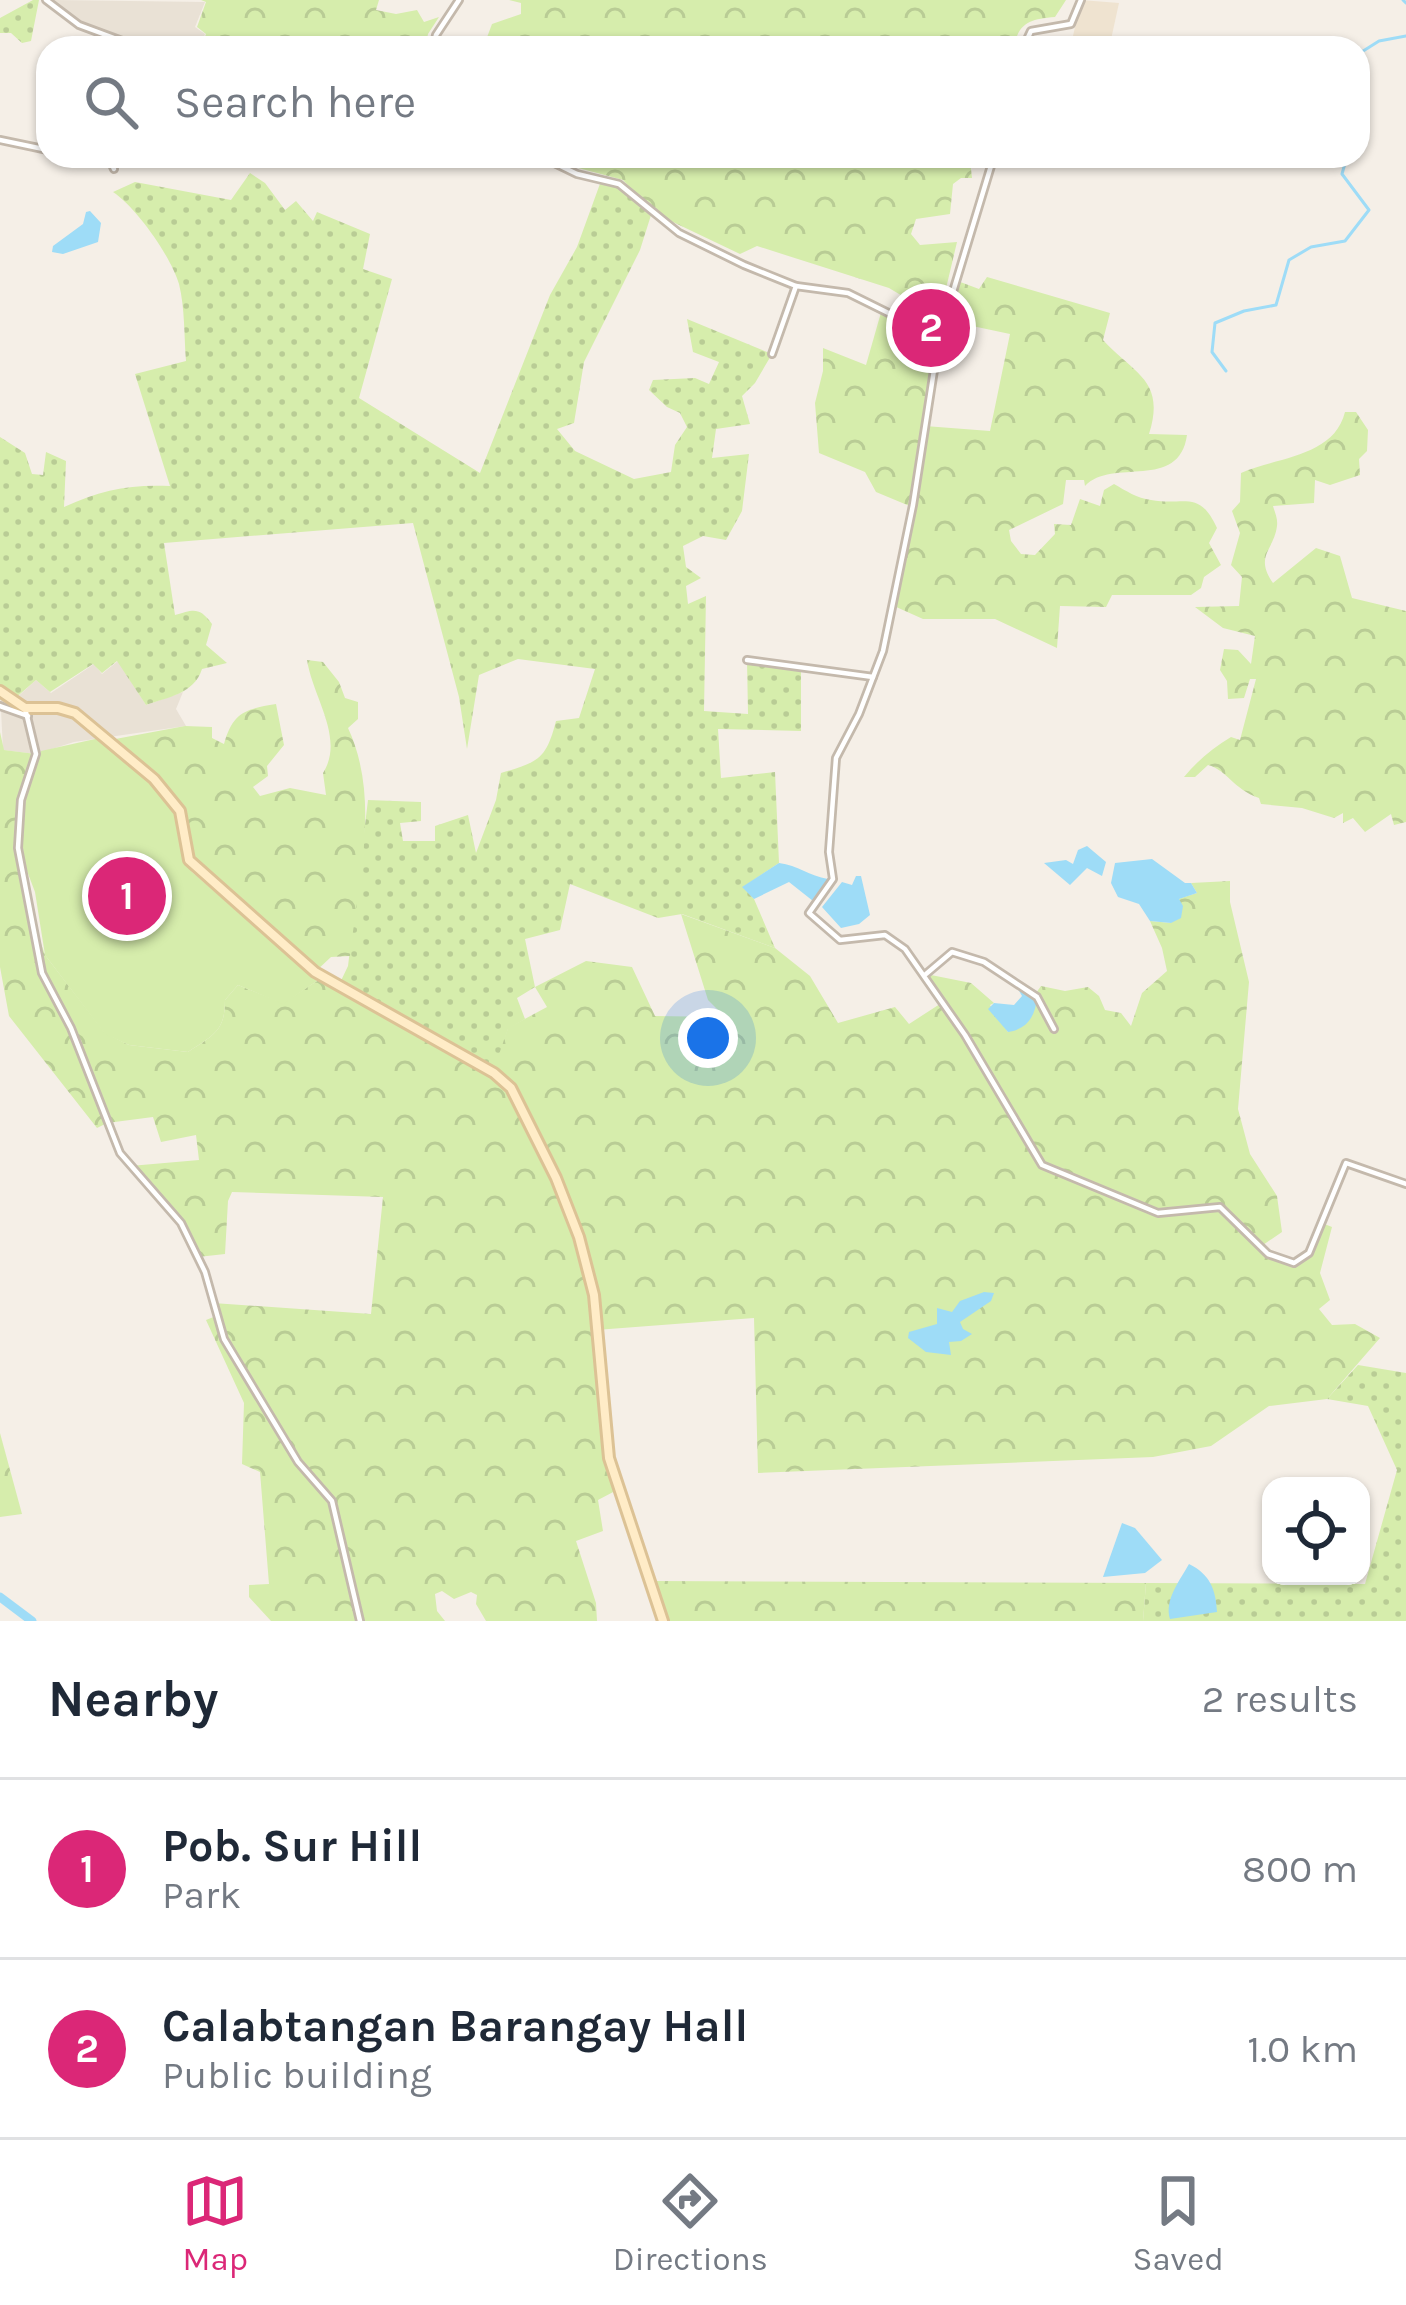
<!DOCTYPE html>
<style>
:root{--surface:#fff;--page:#f6f6f7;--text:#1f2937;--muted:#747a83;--line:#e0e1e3;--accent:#db2777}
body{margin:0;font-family:Karla,sans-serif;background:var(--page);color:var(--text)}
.controls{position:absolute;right:36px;bottom:36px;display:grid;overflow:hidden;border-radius:24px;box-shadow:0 3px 9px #0004}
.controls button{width:108px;height:108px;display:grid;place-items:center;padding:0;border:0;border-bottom:3px solid var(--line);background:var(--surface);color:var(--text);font:60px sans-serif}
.you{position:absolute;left:708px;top:1038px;width:42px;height:42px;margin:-30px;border:9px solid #fff;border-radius:50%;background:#1a73e8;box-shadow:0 0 0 18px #1a73e833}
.badge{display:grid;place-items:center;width:78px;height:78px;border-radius:50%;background:var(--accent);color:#fff;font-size:39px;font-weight:700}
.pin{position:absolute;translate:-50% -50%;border:6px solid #fff;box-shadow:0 3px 12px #0006}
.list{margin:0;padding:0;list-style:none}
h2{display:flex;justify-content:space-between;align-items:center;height:156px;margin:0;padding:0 48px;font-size:51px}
h2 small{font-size:39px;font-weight:400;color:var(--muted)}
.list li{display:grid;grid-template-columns:78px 1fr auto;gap:36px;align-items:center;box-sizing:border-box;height:180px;padding:0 48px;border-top:3px solid var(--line)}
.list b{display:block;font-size:45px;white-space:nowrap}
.list p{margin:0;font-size:39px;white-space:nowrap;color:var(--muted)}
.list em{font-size:39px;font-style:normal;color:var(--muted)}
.icon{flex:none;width:66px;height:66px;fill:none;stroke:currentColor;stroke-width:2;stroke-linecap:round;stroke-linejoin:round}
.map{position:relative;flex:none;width:1406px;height:1621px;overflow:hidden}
.search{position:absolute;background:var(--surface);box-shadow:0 3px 9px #0004;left:36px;right:36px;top:36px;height:132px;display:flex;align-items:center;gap:30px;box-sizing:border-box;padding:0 42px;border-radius:36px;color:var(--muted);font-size:45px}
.sheet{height:516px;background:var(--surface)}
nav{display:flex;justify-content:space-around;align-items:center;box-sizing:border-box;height:168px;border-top:3px solid var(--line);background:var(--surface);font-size:33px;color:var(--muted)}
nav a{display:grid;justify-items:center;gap:6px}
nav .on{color:var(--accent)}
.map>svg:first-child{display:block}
.residential{fill:#e9e1d5}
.education{fill:#efe3d0}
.grass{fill:url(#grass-dots)}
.forest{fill:url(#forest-crowns)}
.park{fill:#d6edac}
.water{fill:#9edcf7}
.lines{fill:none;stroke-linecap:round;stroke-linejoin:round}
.stream{stroke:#9edcf7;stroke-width:3}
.river{stroke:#9edcf7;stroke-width:9}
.minor-casing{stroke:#c4b9ac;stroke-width:10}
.secondary-casing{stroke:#dcc295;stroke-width:14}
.minor{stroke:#fff;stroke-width:4.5}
.secondary{stroke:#ffecc7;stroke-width:8}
</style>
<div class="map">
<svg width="1406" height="1621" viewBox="0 0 1406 1621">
<defs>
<pattern id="grass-dots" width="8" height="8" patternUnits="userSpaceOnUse" patternTransform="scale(3)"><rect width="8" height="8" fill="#d6edac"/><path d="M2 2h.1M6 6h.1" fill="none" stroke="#b9cc95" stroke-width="1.8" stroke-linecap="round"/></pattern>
<pattern id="forest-crowns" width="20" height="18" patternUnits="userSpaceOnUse" patternTransform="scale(3)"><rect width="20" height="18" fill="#d6edac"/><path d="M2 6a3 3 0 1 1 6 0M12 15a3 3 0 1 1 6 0" fill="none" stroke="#b9cc95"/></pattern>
</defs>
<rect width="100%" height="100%" fill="#f5efe7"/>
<g class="residential">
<polygon points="54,0 205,2 195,27 205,34 200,48 145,48 77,22 62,13"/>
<polygon points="118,661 146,705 183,692 176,709 186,726 74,742 36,754 3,750 0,690 13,701 36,680 51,693 94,664 102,674"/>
</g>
<polygon class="education" points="1081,0 1119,3 1110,44 1073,36"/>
<g class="grass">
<polygon points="33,0 39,0 31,41 22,43 11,33 0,33 0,18"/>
<path d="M 250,173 L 265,183 L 285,210 L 296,201 L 313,221 L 317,212 L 370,234 L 363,269 L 392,279 L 359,398 L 480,473 L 550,295 L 577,247 L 601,181 L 599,177 L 619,184 L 652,212 L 640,250 L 584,362 L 574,423 L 557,429 L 575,451 L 634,479 L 671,472 L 675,445 L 687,427 L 680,413 L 667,407 L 649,390 L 653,380 L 695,378 L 709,384 L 719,362 L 693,352 L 687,319 L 772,354 L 755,383 L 742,396 L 750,424 L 716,429 L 712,458 L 749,454 L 742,511 L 726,540 L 703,536 L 683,546 L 686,567 L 701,578 L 686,586 L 688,604 L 706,596 L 704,711 L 748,714 L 747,660 L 801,668 L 801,731 L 718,729 L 721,778 L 775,772 L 779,863 L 743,887 L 754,899 L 775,948 L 682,914 L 658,918 L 570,884 L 560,930 L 525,939 L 535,987 L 517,998 L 525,1019 L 508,1029 L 494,1073 L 338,987 L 348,966 L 368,800 L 421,802 L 421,821 L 400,823 L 403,841 L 435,841 L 435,826 L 468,815 L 476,853 L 496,800 L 501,773 C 538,762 546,760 556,721 L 579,718 L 595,669 L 518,659 L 479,675 L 467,749 L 459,697 L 413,523 L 164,543 L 175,615 C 193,610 199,606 212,624 L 206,645 L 227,663 L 202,669 C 194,694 168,697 146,705 L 117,661 L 102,673 L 93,664 L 50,692 L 36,680 L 12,701 L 0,691 L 0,437 L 25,453 L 32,474 L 43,475 L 46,452 L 66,461 L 64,507 C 100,490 131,484 170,486 L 135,374 L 186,361 C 184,336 185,308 179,284 C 171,257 137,208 113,192 L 135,182 L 231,200 Z"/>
<polygon points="1358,1365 1406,1373 1406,1621 1143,1621 1146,1583 1365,1584 1397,1470 1368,1406 1327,1399"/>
</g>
<g class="forest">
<polygon points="201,0 379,0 376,10 396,14 417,10 424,22 439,17 428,34 425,48 201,48 206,34 197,27 206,2"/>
<path d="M 509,0 L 1066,0 L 1055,17 C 1031,19 1018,22 1014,48 L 493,48 L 486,40 L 492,24 L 521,14 L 521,3 Z"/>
<polygon points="550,156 976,156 970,160 972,178 961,178 953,184 950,214 916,219 911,234 920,245 957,242 939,318 889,288 757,246 740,254 652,212 623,180 571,166"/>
<path d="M 987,277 L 1110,313 L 1103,340 C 1134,374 1166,380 1149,434 L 1187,435 C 1179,492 1112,457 1085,486 L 1084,480 L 1066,480 L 1063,504 L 1009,530 L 1011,541 L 1021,554 L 1035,555 L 1055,534 L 1054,524 L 1071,525 L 1080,499 L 1100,506 L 1104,490 L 1114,484 C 1126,491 1137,498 1151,500 C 1185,506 1199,489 1217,528 L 1209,543 L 1221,565 L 1204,577 L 1201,588 L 1191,595 L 1112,595 L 1106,607 L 1060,606 L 1057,648 L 995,619 L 923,619 L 894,606 L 912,507 L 876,492 L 865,472 L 819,453 L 815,403 L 823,371 L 823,348 L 866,365 L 882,309 L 930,333 L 928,344 L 936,349 L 925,426 L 990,431 L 1010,334 L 944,320 L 955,280 L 979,289 Z"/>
<path d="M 1345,412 L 1356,412 L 1368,430 L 1367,451 L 1359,459 L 1360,475 L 1330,485 L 1315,480 L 1314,503 L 1273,506 C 1275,513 1278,519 1277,526 C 1274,550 1254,556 1273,583 L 1316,548 L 1340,556 L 1352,598 L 1406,611 L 1406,822 L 1394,825 L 1391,814 L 1365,832 L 1353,818 L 1343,823 L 1343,813 L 1334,818 L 1302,808 L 1261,804 L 1259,798 C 1233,789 1227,770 1208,765 L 1195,777 L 1184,777 C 1197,761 1213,748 1231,737 L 1240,740 L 1256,679 L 1250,679 L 1244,698 L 1228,699 L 1227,681 L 1220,670 L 1224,649 L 1238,650 L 1251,664 L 1255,636 L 1223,628 L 1195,607 L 1239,606 L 1242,577 L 1231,565 L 1240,533 L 1232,511 L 1240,502 L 1241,473 C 1277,457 1334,457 1345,412 Z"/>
<path d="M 307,660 L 323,662 L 339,682 L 345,698 L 358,702 L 358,719 L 348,728 C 381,799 358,881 350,956 L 331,957 L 315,972 L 188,858 L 180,810 L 110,740 L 185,726 L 212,727 L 212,738 L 224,744 C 233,712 245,709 276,704 L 284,745 L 267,766 L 268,776 L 253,787 L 260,796 L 290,788 L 326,795 L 323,773 C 345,738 313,698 307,660 Z"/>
<path d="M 0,732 L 4,750 L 36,754 L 24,785 L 17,832 L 32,917 L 45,955 L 105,1033 L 129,1045 L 188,1052 C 213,1035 225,1032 225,1000 L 238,985 L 283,1003 L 317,981 L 326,979 L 493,1072 L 508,1028 L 547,1007 L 535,987 L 586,961 L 632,967 L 655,1016 L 725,1017 L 708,1000 L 681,914 L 775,948 L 810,976 L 838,1023 L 895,1007 L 909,1024 L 943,1002 L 926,974 L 971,983 L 994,1003 L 990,1005 L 1008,1032 L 1041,986 L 1065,991 L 1088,987 L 1099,996 L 1105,1010 L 1121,1013 L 1131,1026 L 1142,993 L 1167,971 L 1162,948 L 1150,921 L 1171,923 L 1178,899 L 1197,893 L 1191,883 L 1230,881 L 1230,902 L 1249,982 L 1238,1109 L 1250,1154 L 1277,1196 L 1282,1232 L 1260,1247 L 1278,1258 L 1298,1262 L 1309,1253 L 1322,1223 L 1332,1227 L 1320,1273 L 1330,1300 L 1319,1309 L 1332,1325 L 1355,1324 L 1380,1338 L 1327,1399 L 1269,1406 L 1211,1446 L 1153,1457 L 758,1473 L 754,1318 L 596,1330 L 617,1490 L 598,1500 L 603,1531 L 576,1541 L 596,1603 L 597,1621 L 486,1621 L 476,1604 L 477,1595 L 471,1592 L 454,1599 L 442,1591 L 435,1594 L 437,1611 L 445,1621 L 271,1621 L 249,1597 L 249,1585 L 269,1584 L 260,1472 L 242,1464 L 244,1403 L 206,1320 L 216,1316 L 213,1303 L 371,1314 L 383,1197 L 232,1192 L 228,1201 L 225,1254 L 198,1257 L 177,1217 L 130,1166 L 199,1160 L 196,1135 L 161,1142 L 153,1117 L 107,1123 L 97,1128 L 9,1016 L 0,967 Z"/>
<polygon points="0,1433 22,1514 0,1517"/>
<polygon points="650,1581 1146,1583 1143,1621 663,1621"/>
</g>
<path class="park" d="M 104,737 C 128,760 164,785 178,816 C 187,836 177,849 192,872 L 317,981 L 283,1004 L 238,985 L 225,1000 C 225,1032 213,1035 188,1052 L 129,1045 L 105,1034 L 45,955 L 35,892 L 24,863 L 22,832 L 27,787 L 41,751 Z"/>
<g class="water">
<polygon points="90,211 101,223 98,242 63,254 52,252 53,246 83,224 86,212"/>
<polygon points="1087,846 1106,862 1102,876 1087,868 1070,885 1044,863 1066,860 1073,864 1078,850"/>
<polygon points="1152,859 1185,883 1191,883 1197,893 1179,899 1183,906 1181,918 1171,923 1150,921 1139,904 1118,897 1111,883 1115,863"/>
<path d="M 779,863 C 798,865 809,876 828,879 L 813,901 L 789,882 L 754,899 L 742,887 Z"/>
<polygon points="856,876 861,876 870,915 859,924 841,928 822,907 842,882 852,885"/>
<path d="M 1018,989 L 1037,998 C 1035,1017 1027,1029 1008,1032 L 988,1009 L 994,1003 L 1014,1005 L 1022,996 Z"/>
<polygon points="984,1292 994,1293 991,1301 960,1322 963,1329 972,1334 961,1341 949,1342 951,1355 926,1352 908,1338 909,1332 937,1324 937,1308 952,1312 960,1301"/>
<polygon points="1122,1523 1135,1528 1162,1560 1145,1573 1103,1577"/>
<path d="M 1189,1564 C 1210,1574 1216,1590 1217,1612 L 1170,1619 C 1164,1600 1180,1580 1189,1564 Z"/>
</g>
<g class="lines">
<g class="stream">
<polyline points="1403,0 1406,3"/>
<polyline points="1358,68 1360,53 1379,41 1406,36"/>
<polyline points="1226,371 1212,352 1215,323 1244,311 1276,305 1289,260 1311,247 1345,241 1369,210 1342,174 1347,156"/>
</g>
<polyline class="river" points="0,1597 32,1621"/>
<defs>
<g id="minor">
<polyline points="46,0 79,25 141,48"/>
<polyline points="433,48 436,35 459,0"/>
<polyline points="1023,48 1031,31 1071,24 1081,0"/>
<polyline points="0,140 48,150"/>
<polyline points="94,156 110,160 114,169"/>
<polyline points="540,156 577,174 619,184 679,233 744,265 796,286 848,293 939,338"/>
<polyline points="994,156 939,338 913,505 883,651 859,714 836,758 829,852 833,879 809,913 840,940 885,935 905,949 965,1035 1042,1165 1158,1213 1220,1207 1268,1254 1294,1263 1309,1253 1346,1163 1406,1184"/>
<polyline points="772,354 796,286"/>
<polyline points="747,660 873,677"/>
<polyline points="0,706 28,716"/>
<polyline points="25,708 36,754 21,800 18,848 42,973 71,1028 120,1153 181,1223 205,1272 224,1339 298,1462 332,1501 360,1621"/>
<polyline points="926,974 952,952 984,962 1037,997 1054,1029"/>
</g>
<polyline id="secondary" points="0,691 25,708 58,708 75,713 154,779 180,811 189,860 315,972 494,1073 511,1088 556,1178 579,1237 594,1295 609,1458 663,1621"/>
</defs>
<use href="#minor" class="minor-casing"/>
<use href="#secondary" class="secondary-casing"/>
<use href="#minor" class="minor"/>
<use href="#secondary" class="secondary"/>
</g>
</svg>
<div class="controls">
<button><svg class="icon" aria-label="locate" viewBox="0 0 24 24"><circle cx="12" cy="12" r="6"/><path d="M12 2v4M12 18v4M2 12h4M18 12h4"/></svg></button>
</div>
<div class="you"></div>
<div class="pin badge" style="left:127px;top:896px">1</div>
<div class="pin badge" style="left:931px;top:328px">2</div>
<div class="search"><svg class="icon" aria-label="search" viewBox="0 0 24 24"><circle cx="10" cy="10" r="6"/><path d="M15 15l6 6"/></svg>Search here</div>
</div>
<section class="sheet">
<h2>Nearby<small>2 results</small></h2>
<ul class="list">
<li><span class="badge">1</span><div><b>Pob. Sur Hill</b><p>Park</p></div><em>800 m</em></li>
<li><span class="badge">2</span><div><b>Calabtangan Barangay Hall</b><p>Public building</p></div><em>1.0 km</em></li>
</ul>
</section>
<nav>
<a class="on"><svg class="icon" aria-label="map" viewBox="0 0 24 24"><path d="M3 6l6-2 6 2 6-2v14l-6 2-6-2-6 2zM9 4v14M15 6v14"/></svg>Map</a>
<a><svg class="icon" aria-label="directions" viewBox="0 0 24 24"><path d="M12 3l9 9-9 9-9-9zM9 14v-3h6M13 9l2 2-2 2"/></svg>Directions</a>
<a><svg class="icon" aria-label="saved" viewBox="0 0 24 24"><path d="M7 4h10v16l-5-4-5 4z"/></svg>Saved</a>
</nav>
